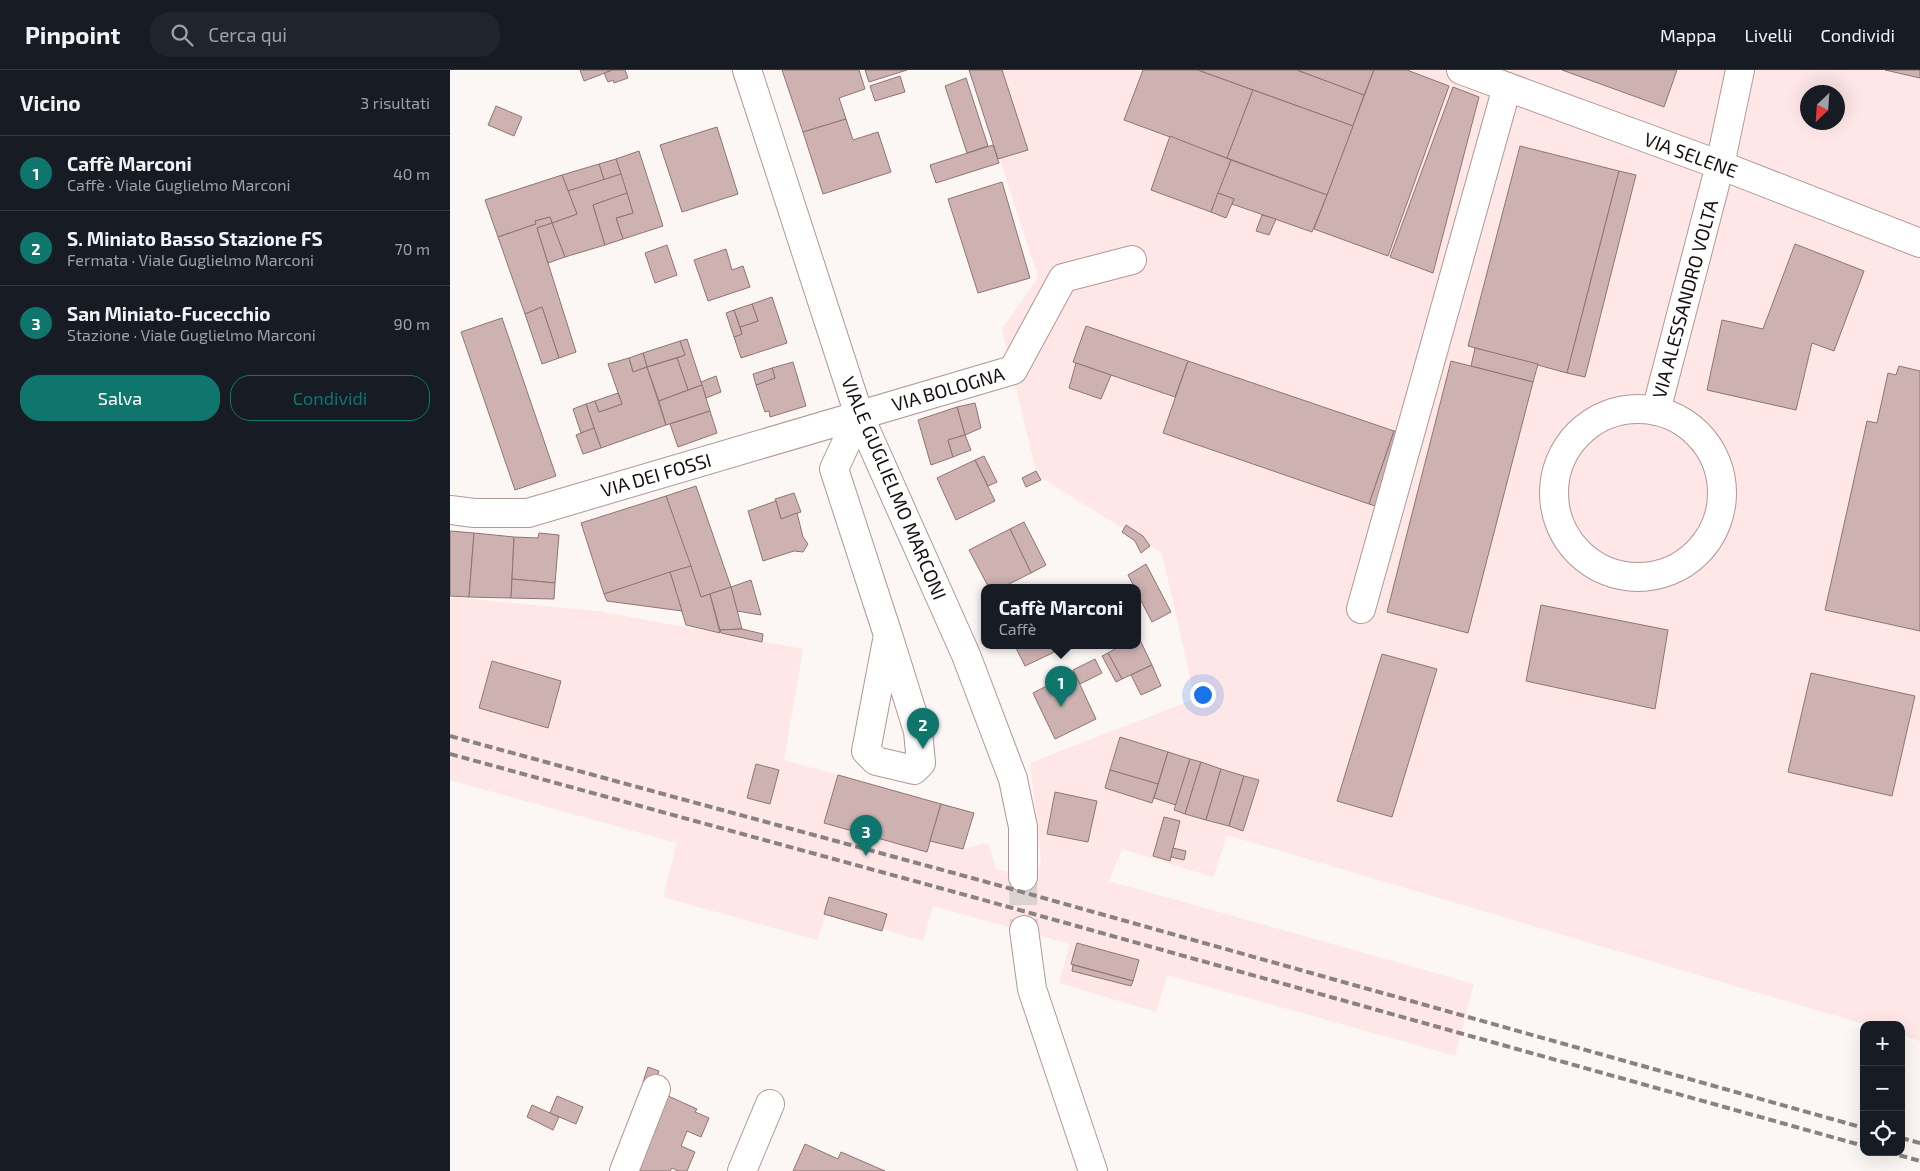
<!DOCTYPE html>
<html lang="it">
<meta charset="utf-8">
<style>
:root{--surface:#171b24;--page:#20242c;--text:#f1f3f6;--muted:#9ea1a6;--line:#363941;--accent:#0f766e}
body{margin:0;font-family:"Exo 2",sans-serif;background:var(--page);color:var(--text)}
.controls{position:absolute;right:15px;bottom:15px;display:grid;overflow:hidden;border-radius:10px;box-shadow:0 5px 20px #0002}
.controls button{width:45px;height:45px;display:grid;place-items:center;padding:0;border:0;border-bottom:1px solid var(--line);background:var(--surface);color:var(--text);font:25px sans-serif}
.compass{position:absolute;left:1350px;top:15px;width:45px;height:45px;border-radius:50%;background:var(--surface);box-shadow:0 5px 20px #0002;rotate:205deg}
.you{position:absolute;left:752px;top:624px;width:18px;height:18px;margin:-12px;border:4px solid #fff;border-radius:50%;background:#1a73e8;box-shadow:0 0 0 8px #1a73e833}
.badge{display:grid;place-items:center;width:32px;height:32px;border-radius:50%;background:var(--accent);color:#fff;font-size:16px;font-weight:700}
.pin{position:absolute;translate:-50% -41px;filter:drop-shadow(0 1px 2px #0008)}
.pin::after{content:'';position:absolute;top:26px;width:18px;height:15px;background:inherit;clip-path:polygon(0 0,100% 0,50% 100%)}
.popup{position:absolute;left:531px;top:514px;width:160px;height:65px;box-sizing:border-box;display:grid;place-content:center;border-radius:10px;background:var(--surface);filter:drop-shadow(0 1px 4px #0005);font-size:16px;white-space:nowrap;color:var(--muted)}
.popup b{font-size:19px;color:var(--text)}
.popup::after{content:'';position:absolute;left:50%;top:100%;margin-left:-10px;border:10px solid transparent;border-top-color:var(--surface)}
.list{margin:0;padding:0;list-style:none}
h2{display:flex;justify-content:space-between;align-items:center;height:65px;margin:0;padding:0 20px;font-size:21px}
h2 small{font-size:16px;font-weight:400;color:var(--muted)}
.list li{display:grid;grid-template-columns:32px 1fr auto;gap:15px;align-items:center;box-sizing:border-box;height:75px;padding:0 20px;border-top:1px solid var(--line)}
.list b{display:block;font-size:19px;white-space:nowrap}
.list p{margin:0;font-size:16px;white-space:nowrap;color:var(--muted)}
.list em{font-size:16px;font-style:normal;color:var(--muted)}
.actions{display:flex;gap:10px;padding:15px 20px}
.actions a{flex:1;padding:11px 0;border:1px solid var(--accent);border-radius:20px;text-align:center;font-size:18px;color:var(--accent)}
.actions .main{background:var(--accent);color:#fff}
.icon{flex:none;width:28px;height:28px;fill:none;stroke:currentColor;stroke-width:2;stroke-linecap:round;stroke-linejoin:round}
.map{position:relative;flex:none;width:1470px;height:1101px;overflow:hidden}
header{display:flex;align-items:center;gap:30px;box-sizing:border-box;height:70px;padding:0 25px;background:var(--surface);border-bottom:1px solid var(--line)}
header strong{font-size:24px}
nav{display:flex;gap:28px;margin-inline-start:auto;font-size:18px}
.search{width:350px;height:45px;background:var(--page);display:flex;align-items:center;gap:12px;box-sizing:border-box;padding:0 18px;border-radius:20px;color:var(--muted);font-size:19px}
main{display:flex}
aside{flex:1;background:var(--surface)}
.map>svg:first-child{display:block}
.built{fill:#fee7e6;fill-rule:evenodd}
.building{fill:#ceb2b1;stroke:#8e7574}
.lines{fill:none;stroke-linecap:round;stroke-linejoin:round}
.minor-tunnel{stroke:#dad3d2;stroke-width:28;stroke-dasharray:28 14;stroke-linecap:butt}
.minor-casing{stroke:#b29796;stroke-width:30}
.minor{stroke:#fff;stroke-width:28}
.rail{stroke:#8a8282;stroke-width:4;stroke-dasharray:8 4;stroke-linecap:butt}
.labels{text-anchor:middle;stroke-width:4.5;stroke-linejoin:round;paint-order:stroke}
.street-label{font-size:19px;fill:#180f0f;stroke:#fff}
</style>
<header>
<strong>Pinpoint</strong>
<div class="search"><svg class="icon" aria-label="search" viewBox="0 0 24 24"><circle cx="10" cy="10" r="6"/><path d="M15 15l6 6"/></svg>Cerca qui</div>
<nav><a>Mappa</a><a>Livelli</a><a>Condividi</a></nav>
</header>
<main>
<aside>
<h2>Vicino<small>3 risultati</small></h2>
<ul class="list">
<li><span class="badge">1</span><div><b>Caffè Marconi</b><p>Caffè · Viale Guglielmo Marconi</p></div><em>40 m</em></li>
<li><span class="badge">2</span><div><b>S. Miniato Basso Stazione FS</b><p>Fermata · Viale Guglielmo Marconi</p></div><em>70 m</em></li>
<li><span class="badge">3</span><div><b>San Miniato-Fucecchio</b><p>Stazione · Viale Guglielmo Marconi</p></div><em>90 m</em></li>
</ul>
<div class="actions"><a class="main">Salva</a><a>Condividi</a></div>
</aside>
<div class="map">
<svg width="1470" height="1101" viewBox="0 0 1470 1101">
<rect width="100%" height="100%" fill="#fcf6f5"/>
<path class="built" d="M 521,0 L 1470,0 L 1470,971 L 1451,965 L 1451,955 L 1417,955 L 777,765 L 763,807 L 672,779 L 659,811 L 1024,914 L 1005,986 L 717,905 L 706,942 L 609,913 L 620,874 L 483,836 L 473,871 L 377,842 L 367,870 L 213,827 L 227,773 L 0,710 L 0,527 L 148,541 L 353,579 L 334,690 L 388,705 L 375,753 L 477,782 L 480,771 L 513,779 L 538,773 L 546,799 L 587,811 L 591,789 L 580,693 L 745,629 L 712,483 L 587,405 L 552,259 L 588,207 ZM 1358,22 L 1388,22 L 1388,52 L 1358,52 Z"/>
<g class="building">
<polygon points="130,0 160,0 160,1 134,11"/>
<polygon points="163,0 175,0 178,8 164,13 163,10 158,12 154,3"/>
<polygon points="332,0 409,0 415,19 389,28 396,49 353,62"/>
<polygon points="415,0 457,0 419,12"/>
<polygon points="519,0 552,0 578,80 548,89"/>
<polygon points="693,0 748,0 803,20 777,88 674,50"/>
<polygon points="748,0 847,0 914,25 903,56"/>
<polygon points="847,0 924,0 914,25"/>
<polygon points="924,0 957,0 999,16 938,186 864,159"/>
<polygon points="1112,0 1227,0 1214,37"/>
<polygon points="1435,0 1470,0 1470,8"/>
<polygon points="450,6 455,22 425,31 420,16"/>
<polygon points="516,8 538,76 517,83 495,16"/>
<polygon points="1003,17 1029,27 983,203 940,187"/>
<polygon points="803,20 903,56 877,125 777,88"/>
<polygon points="46,36 72,47 64,66 38,55"/>
<polygon points="396,49 403,70 428,62 441,102 373,124 353,62"/>
<polygon points="267,57 288,124 232,142 210,75"/>
<polygon points="720,66 781,90 761,142 701,120"/>
<polygon points="543,75 549,93 486,113 480,95"/>
<polygon points="1070,76 1169,101 1117,303 1018,276"/>
<polygon points="189,81 213,156 173,169 166,148 183,143 166,89"/>
<polygon points="166,89 171,104 154,110 149,94"/>
<polygon points="781,90 877,125 862,162 782,134 784,129 768,123"/>
<polygon points="149,94 154,110 118,121 112,105"/>
<polygon points="1169,101 1186,105 1135,307 1117,303"/>
<polygon points="171,104 177,123 143,135 155,175 115,187 102,153 127,144 118,121"/>
<polygon points="112,105 127,144 102,153 100,147 85,151 86,154 48,167 35,130"/>
<polygon points="552,112 580,208 528,223 498,129"/>
<polygon points="177,123 183,143 166,148 173,169 155,175 143,135"/>
<polygon points="768,123 784,129 776,148 761,142"/>
<polygon points="812,145 826,149 819,165 806,161"/>
<polygon points="100,147 102,153 87,158 126,282 109,288 92,237 75,244 48,167 86,154 85,151"/>
<polygon points="102,153 115,187 98,193 87,158"/>
<polygon points="1345,174 1414,201 1384,281 1362,273 1346,340 1257,320 1272,250 1313,259"/>
<polygon points="217,175 227,205 205,213 195,183"/>
<polygon points="276,179 282,200 293,196 300,217 258,231 244,190"/>
<polygon points="322,227 337,273 291,288 284,267 292,264 290,257 308,251 302,234"/>
<polygon points="302,234 308,251 290,257 284,240"/>
<polygon points="92,237 109,288 92,294 75,244"/>
<polygon points="284,240 292,264 284,267 276,243"/>
<polygon points="52,248 106,406 65,420 11,262"/>
<polygon points="636,256 738,291 725,327 623,292"/>
<polygon points="237,269 252,315 238,320 227,288 235,285 230,271"/>
<polygon points="230,271 235,285 197,297 193,283"/>
<polygon points="1025,278 1088,294 1083,312 1021,296"/>
<polygon points="193,283 197,297 183,302 179,288"/>
<polygon points="179,288 183,302 197,297 216,355 151,378 136,334 145,331 149,342 172,334 158,294"/>
<polygon points="227,288 238,320 209,331 197,297"/>
<polygon points="738,291 944,361 919,434 713,363"/>
<polygon points="1001,291 1083,312 1018,563 937,542"/>
<polygon points="343,292 356,336 320,347 319,341 315,342 306,315 325,308 322,298"/>
<polygon points="626,293 661,305 651,329 619,318"/>
<polygon points="1449,296 1470,301 1470,561 1375,540 1417,351 1427,353 1438,303 1446,305"/>
<polygon points="322,298 325,308 306,315 303,304"/>
<polygon points="266,306 271,322 256,328 251,312"/>
<polygon points="252,315 260,341 216,355 209,331"/>
<polygon points="168,323 172,334 149,342 145,331"/>
<polygon points="525,333 531,358 515,365 507,337"/>
<polygon points="136,334 144,358 131,363 123,339"/>
<polygon points="507,337 515,365 498,370 503,387 481,395 468,350"/>
<polygon points="260,341 267,363 228,377 220,354"/>
<polygon points="144,358 151,378 133,384 126,365"/>
<polygon points="944,361 948,362 928,437 919,434"/>
<polygon points="515,365 521,380 503,387 498,370"/>
<polygon points="534,386 547,412 538,416 525,390"/>
<polygon points="525,390 545,431 506,450 487,408"/>
<polygon points="586,401 591,410 576,417 572,408"/>
<polygon points="246,416 281,517 251,527 216,426"/>
<polygon points="344,423 351,442 331,449 325,429"/>
<polygon points="216,426 241,496 154,524 131,453"/>
<polygon points="326,431 331,449 347,443 353,467 358,474 353,482 344,481 313,491 298,441"/>
<polygon points="574,452 596,495 581,503 560,459"/>
<polygon points="676,455 693,466 700,476 691,483 685,471 672,462"/>
<polygon points="560,459 581,503 551,518 539,518 519,480"/>
<polygon points="0,461 24,463 19,527 0,526"/>
<polygon points="24,463 64,467 61,528 19,527"/>
<polygon points="89,463 109,465 105,513 62,509 64,467 88,468"/>
<polygon points="696,494 721,542 702,552 687,523 687,518 685,518 678,505"/>
<polygon points="241,496 251,527 260,524 270,563 236,555 220,502"/>
<polygon points="220,502 232,541 157,531 154,524"/>
<polygon points="62,509 105,513 104,529 61,528"/>
<polygon points="301,510 311,545 287,541 281,517"/>
<polygon points="281,517 292,559 270,560 260,524"/>
<polygon points="1091,535 1218,560 1205,639 1076,611"/>
<polygon points="292,559 313,564 312,572 271,563 270,560"/>
<polygon points="688,566 702,595 672,609 658,583 670,576 687,576"/>
<polygon points="565,576 617,576 575,596"/>
<polygon points="658,583 672,609 666,612 652,586"/>
<polygon points="932,584 987,599 942,747 887,731"/>
<polygon points="645,589 652,603 630,614 623,600"/>
<polygon points="42,591 111,611 98,658 29,638"/>
<polygon points="702,595 711,616 691,625 681,605"/>
<polygon points="624,602 646,649 605,669 583,623"/>
<polygon points="1361,603 1465,626 1442,726 1338,702"/>
<polygon points="670,667 718,682 708,714 660,700"/>
<polygon points="718,682 740,689 726,735 704,728"/>
<polygon points="740,689 751,692 735,744 724,740"/>
<polygon points="751,692 771,699 756,750 735,744"/>
<polygon points="306,694 329,700 320,734 297,728"/>
<polygon points="771,699 794,706 779,756 756,750"/>
<polygon points="660,700 708,714 702,733 655,718"/>
<polygon points="388,705 491,734 477,782 374,753"/>
<polygon points="794,706 809,710 793,761 779,756"/>
<polygon points="605,722 647,731 638,772 597,764"/>
<polygon points="491,734 524,743 513,779 480,771"/>
<polygon points="714,747 730,751 720,791 703,786"/>
<polygon points="723,778 736,781 734,790 721,787"/>
<polygon points="379,827 437,844 432,861 374,844"/>
<polygon points="627,873 689,890 683,911 621,894"/>
<polygon points="623,895 683,911 681,916 622,901"/>
<polygon points="198,997 209,1001 204,1016 193,1012"/>
<polygon points="216,1025 247,1039 245,1042 259,1048 251,1067 237,1061 231,1076 245,1082 237,1101 228,1101 222,1098 220,1101 189,1101 190,1099 184,1097"/>
<polygon points="107,1026 133,1037 126,1054 100,1043"/>
<polygon points="82,1035 109,1047 103,1060 77,1047"/>
<polygon points="355,1074 388,1089 391,1082 435,1101 343,1101"/>
</g>
<g class="lines">
<polyline class="minor-tunnel" points="573,807 574,860"/>
<defs>
<g id="minor">
<polyline points="297,0 409,345 516,585 563,709 573,757 573,807"/>
<polyline points="1011,0 1270,95 1470,173"/>
<circle cx="1188" cy="423" r="84"/>
<polyline points="1206,341 1270,95 1290,0"/>
<polyline points="409,345 384,399 438,565 416,681 426,691 464,700 471,693 468,661 438,565"/>
<polyline points="0,440 24,443 78,443 563,300 613,208 682,190"/>
<polyline points="911,539 1057,17"/>
<polyline points="574,860 582,919 643,1101"/>
<polyline points="174,1101 206,1019"/>
<polyline points="292,1101 320,1034"/>
</g>
</defs>
<use href="#minor" class="minor-casing"/>
<use href="#minor" class="minor"/>
<g class="rail">
<polyline points="0,666 533,811 1414,1058"/>
<polyline points="0,684 530,829 1414,1076"/>
<polyline points="1451,1068 1470,1073"/>
<polyline points="1438,1082 1470,1091"/>
</g>
</g>
<g class="labels">
<g class="street-label">
<text transform="translate(1241 85) rotate(20)" y="7">VIA SELENE</text>
<text transform="translate(1235 229) rotate(-75)" y="7">VIA ALESSANDRO VOLTA</text>
<text transform="translate(498 319) rotate(-16)" y="7">VIA BOLOGNA</text>
<text transform="translate(206 405) rotate(-16)" y="7">VIA DEI FOSSI</text>
<text transform="translate(444 418) rotate(67)" y="7">VIALE GUGLIELMO MARCONI</text>
</g>
</g>
</svg>
<div class="controls">
<button>+</button>
<button>−</button>
<button><svg class="icon" aria-label="locate" viewBox="0 0 24 24"><circle cx="12" cy="12" r="6"/><path d="M12 2v4M12 18v4M2 12h4M18 12h4"/></svg></button>
</div>
<svg class="compass" viewBox="-18 -18 36 36"><path d="M0-13l5 13h-10z" fill="#e53935"/><path d="M0 13l5-13h-10z" fill="#9ea1a6"/></svg>
<div class="you"></div>
<div class="pin badge" style="left:611px;top:637px">1</div>
<div class="popup"><b>Caffè Marconi</b>Caffè</div>
<div class="pin badge" style="left:473px;top:679px">2</div>
<div class="pin badge" style="left:416px;top:786px">3</div>
</div>
</main>
